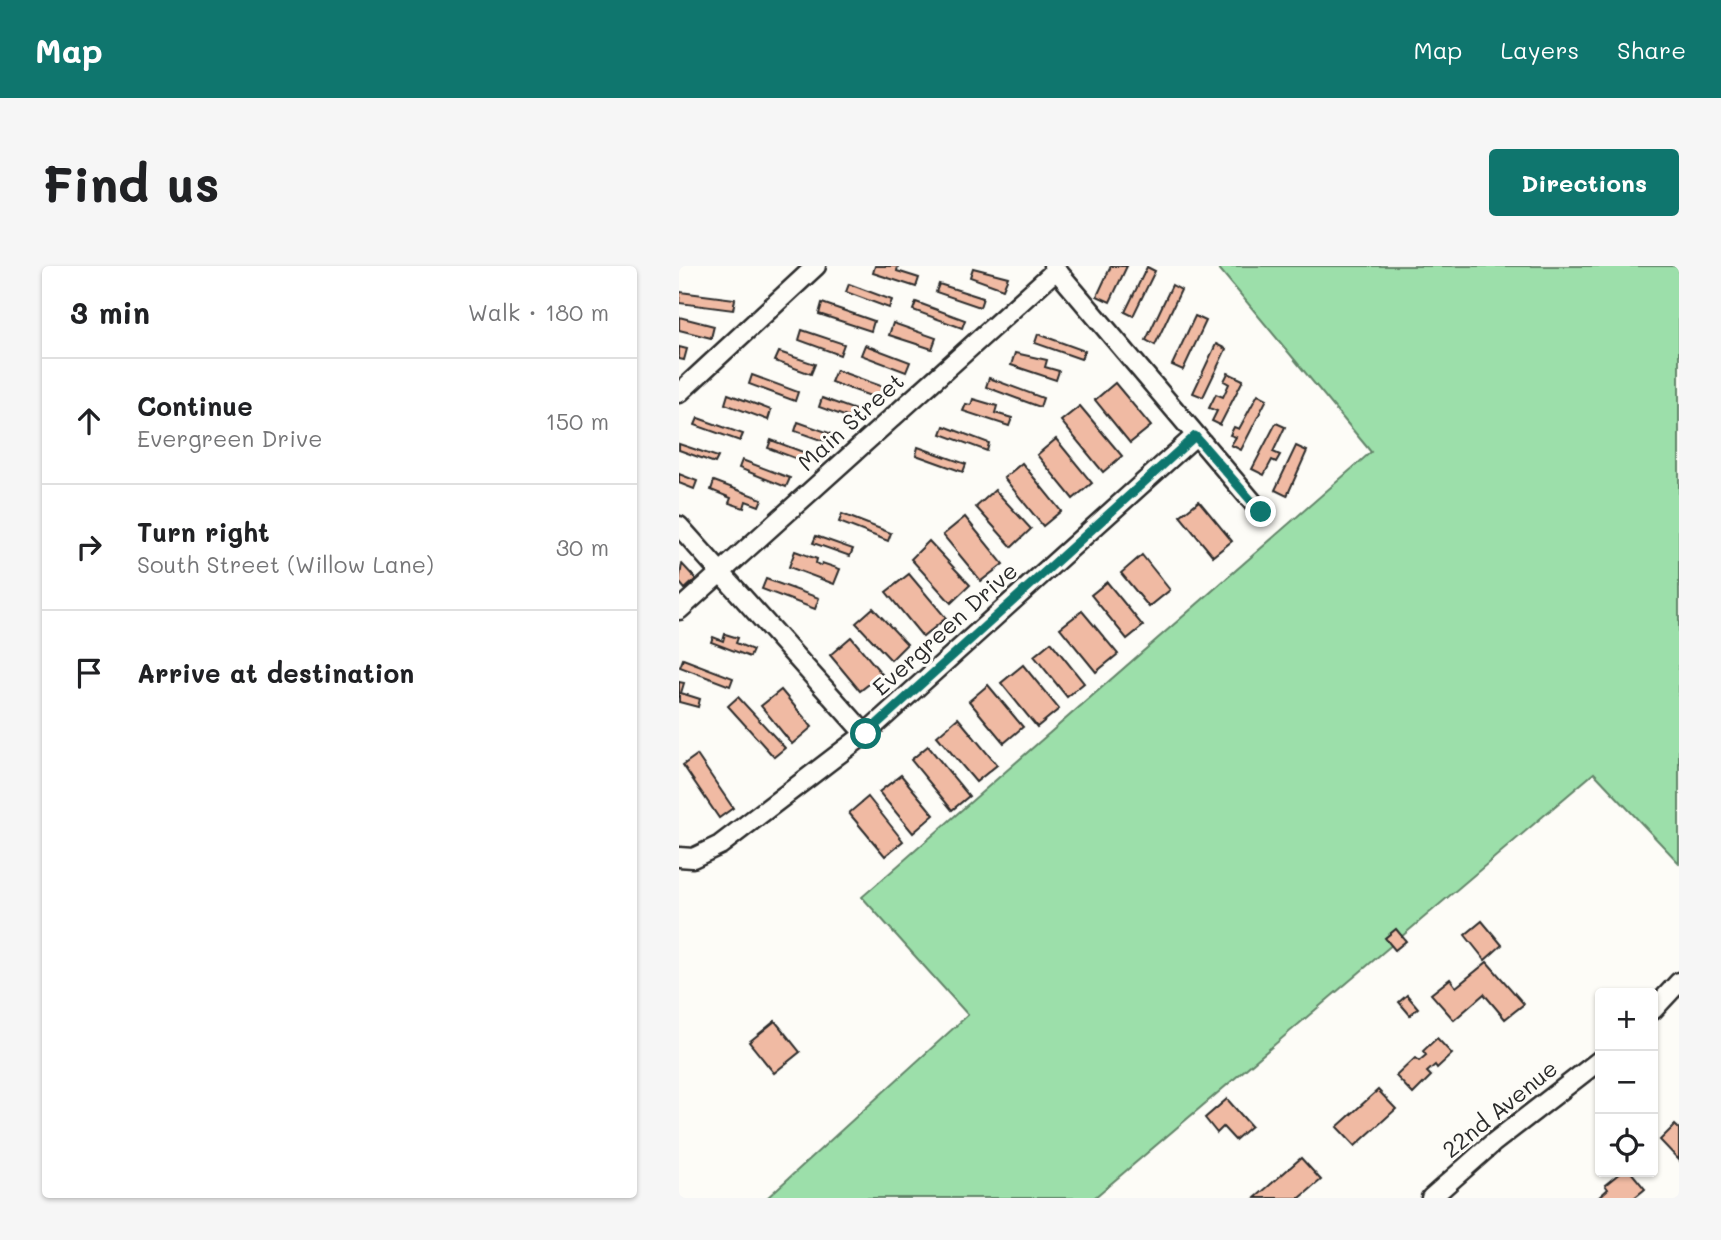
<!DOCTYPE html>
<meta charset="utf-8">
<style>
:root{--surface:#fff;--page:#f6f6f6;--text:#202124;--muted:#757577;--line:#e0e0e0;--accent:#0f766e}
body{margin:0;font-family:Mali,sans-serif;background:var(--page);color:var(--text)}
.controls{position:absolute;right:21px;bottom:21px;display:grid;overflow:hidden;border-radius:7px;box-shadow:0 2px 5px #0004}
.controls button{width:63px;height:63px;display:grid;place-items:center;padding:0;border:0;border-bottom:2px solid var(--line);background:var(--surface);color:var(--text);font:35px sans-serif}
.stop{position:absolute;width:21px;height:21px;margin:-16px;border:5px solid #0f766e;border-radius:50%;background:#fff}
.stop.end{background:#0f766e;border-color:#fff;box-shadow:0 2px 7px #0008}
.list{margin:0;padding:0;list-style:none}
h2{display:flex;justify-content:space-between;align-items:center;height:91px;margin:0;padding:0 28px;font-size:30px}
h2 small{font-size:23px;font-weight:400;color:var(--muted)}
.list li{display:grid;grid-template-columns:46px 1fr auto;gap:21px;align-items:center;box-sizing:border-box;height:126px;padding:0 28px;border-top:2px solid var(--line)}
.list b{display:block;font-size:26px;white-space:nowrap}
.list p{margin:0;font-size:23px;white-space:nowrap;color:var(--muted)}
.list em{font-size:23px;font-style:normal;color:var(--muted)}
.icon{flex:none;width:38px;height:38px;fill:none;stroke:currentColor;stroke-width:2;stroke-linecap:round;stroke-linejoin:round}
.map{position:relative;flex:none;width:1000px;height:932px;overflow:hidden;border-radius:7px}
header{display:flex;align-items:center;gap:42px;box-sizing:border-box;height:98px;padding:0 35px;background:var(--accent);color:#fff}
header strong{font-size:33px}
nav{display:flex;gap:38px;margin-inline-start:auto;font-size:24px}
.intro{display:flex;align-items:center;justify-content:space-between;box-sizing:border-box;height:168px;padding:0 42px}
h1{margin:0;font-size:49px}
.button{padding:18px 32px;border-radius:7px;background:var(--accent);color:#fff;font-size:24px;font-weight:700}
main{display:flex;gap:42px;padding:0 42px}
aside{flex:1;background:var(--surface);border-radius:7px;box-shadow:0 2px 5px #0004}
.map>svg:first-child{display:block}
.green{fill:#9cdfaa;stroke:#64856a;stroke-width:2}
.building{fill:#f0baa3;stroke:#2b2b2b;stroke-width:2}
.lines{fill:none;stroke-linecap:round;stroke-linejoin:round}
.street-casing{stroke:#2b2b2b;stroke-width:23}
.street{stroke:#fdfcf7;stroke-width:18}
.route{stroke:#0f766e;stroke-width:9}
.labels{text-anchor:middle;stroke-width:6;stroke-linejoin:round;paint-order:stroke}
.street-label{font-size:23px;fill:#2b2b2b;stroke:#fdfcf7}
</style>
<header>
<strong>Map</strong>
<nav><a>Map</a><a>Layers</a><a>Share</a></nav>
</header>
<div class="intro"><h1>Find us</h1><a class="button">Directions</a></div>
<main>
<aside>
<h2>3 min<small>Walk · 180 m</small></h2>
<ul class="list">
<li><svg class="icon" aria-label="ahead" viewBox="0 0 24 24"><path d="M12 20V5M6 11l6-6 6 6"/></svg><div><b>Continue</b><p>Evergreen Drive</p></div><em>150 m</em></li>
<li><svg class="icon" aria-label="right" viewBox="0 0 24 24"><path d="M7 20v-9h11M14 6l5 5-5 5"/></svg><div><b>Turn right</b><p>South Street (Willow Lane)</p></div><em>30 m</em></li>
<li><svg class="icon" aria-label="arrive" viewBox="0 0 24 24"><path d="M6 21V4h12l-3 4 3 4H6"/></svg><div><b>Arrive at destination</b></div></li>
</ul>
</aside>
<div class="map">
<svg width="1000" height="932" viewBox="0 0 1000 932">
<rect width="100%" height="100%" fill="#fdfcf7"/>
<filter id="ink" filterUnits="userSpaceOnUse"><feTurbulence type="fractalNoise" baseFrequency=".0143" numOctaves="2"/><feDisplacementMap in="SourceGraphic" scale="14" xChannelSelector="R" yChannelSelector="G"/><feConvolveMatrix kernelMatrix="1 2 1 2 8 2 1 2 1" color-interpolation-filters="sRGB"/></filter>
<g filter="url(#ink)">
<polygon class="green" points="538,0 1000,0 1000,597 915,507 415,932 88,932 289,749 183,631 692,186"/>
<g class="building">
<polygon points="196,0 219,0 218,5 240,12 237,21 194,7"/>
<polygon points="432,0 448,0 431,36 418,30"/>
<polygon points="468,1 476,5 454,50 446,46"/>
<polygon points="294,2 329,11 324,23 291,11"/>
<polygon points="170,18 213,34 210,42 167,26"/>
<polygon points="260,18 304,32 301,41 257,26"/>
<polygon points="493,19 502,24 476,79 467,74"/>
<polygon points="1,26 56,33 54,44 0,37"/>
<polygon points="237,36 286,54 283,62 234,44"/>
<polygon points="143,37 195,55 192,65 140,48"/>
<polygon points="516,50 527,55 504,104 493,99"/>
<polygon points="0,51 35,60 32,72 0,64"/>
<polygon points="214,57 257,72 253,83 210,69"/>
<polygon points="123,64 165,78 161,89 120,74"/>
<polygon points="359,68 406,85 402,93 356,77"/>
<polygon points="537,78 547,83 524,131 514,127"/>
<polygon points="186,79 231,96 227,106 182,89"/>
<polygon points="0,81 8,83 5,94 0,93"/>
<polygon points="100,86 136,98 132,108 96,95"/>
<polygon points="336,87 368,94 366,101 380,105 377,114 332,99"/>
<polygon points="157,104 205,121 200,133 152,116"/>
<polygon points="549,107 564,114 541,159 533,155 538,145 530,142 537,128 544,131 550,118 545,115"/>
<polygon points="73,109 119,126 116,135 70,118"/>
<polygon points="310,112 364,132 361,141 307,121"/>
<polygon points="436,117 472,160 451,177 416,134"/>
<polygon points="49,128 92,144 89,154 46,138"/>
<polygon points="579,128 588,133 562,184 552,179 557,171 551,169 555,161 560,163"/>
<polygon points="143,132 182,146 179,155 140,141"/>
<polygon points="294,133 318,140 316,147 333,152 330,160 284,145 287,138 292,139"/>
<polygon points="401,140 443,190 424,206 382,155"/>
<polygon points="19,152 64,168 61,175 16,159"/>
<polygon points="119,156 156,169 153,178 116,165"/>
<polygon points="597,157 606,161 594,186 601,189 597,196 593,194 585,209 573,203"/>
<polygon points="265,160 310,177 308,185 262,168"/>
<polygon points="377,173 413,217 394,233 358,189"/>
<polygon points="92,174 132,189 129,197 89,182"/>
<polygon points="0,178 39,191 36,197 0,184"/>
<polygon points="617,180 628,185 608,230 596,224"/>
<polygon points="239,181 287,198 284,206 237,189"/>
<polygon points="63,194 111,212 107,221 60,202"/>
<polygon points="343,197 382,245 364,260 325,212"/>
<polygon points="0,208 18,215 15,223 0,217"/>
<polygon points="35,215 83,233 80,240 67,235 65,242 50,237 52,232 32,224"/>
<polygon points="316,224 352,263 333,281 297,241"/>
<polygon points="520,235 553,275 534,290 501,250"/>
<polygon points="163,248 212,267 209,275 160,256"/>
<polygon points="286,251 324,298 302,315 264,269"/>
<polygon points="137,270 174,283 171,290 134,277"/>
<polygon points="250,275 291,319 272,337 232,293"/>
<polygon points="116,285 138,293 137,297 142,300 143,297 161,303 155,318 110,301"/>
<polygon points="463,289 491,324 470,341 442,307"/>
<polygon points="3,298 17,313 6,323 0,316"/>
<polygon points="230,308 267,352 244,371 207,326"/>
<polygon points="87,313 140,332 136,343 83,323"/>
<polygon points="428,316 464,360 448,373 412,329"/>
<polygon points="194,342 228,378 212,394 177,357"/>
<polygon points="403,345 439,388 417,406 381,362"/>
<polygon points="46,368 59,372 57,377 74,384 71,391 32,376 34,371 44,375"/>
<polygon points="172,371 203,408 181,425 151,389"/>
<polygon points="372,376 405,417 388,431 355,390"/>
<polygon points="4,393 54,412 51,420 1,401"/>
<polygon points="344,399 380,443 358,461 322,417"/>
<polygon points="0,416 5,417 2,427 21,433 19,441 0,436"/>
<polygon points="309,419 344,461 325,477 290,435"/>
<polygon points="102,424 133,461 113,478 82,440"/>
<polygon points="59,431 106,482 95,491 49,440"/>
<polygon points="279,452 318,499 297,516 258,470"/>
<polygon points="249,480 290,530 273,544 232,494"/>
<polygon points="18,489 54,542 40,552 4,499"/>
<polygon points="222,509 255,549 234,567 200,526"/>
<polygon points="189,531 224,575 206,590 170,547"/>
<polygon points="803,655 823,679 806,694 786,669"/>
<polygon points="717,663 727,675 716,684 706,672"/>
<polygon points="808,696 845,738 826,753 805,728 775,754 752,728 771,713 777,721"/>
<polygon points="728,729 739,742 731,749 720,736"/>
<polygon points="96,755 121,786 95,807 70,776"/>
<polygon points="758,772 773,788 758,802 756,799 748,806 752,810 734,828 717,810 736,792 740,795 747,789 744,785"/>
<polygon points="699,824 717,843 676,880 658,861"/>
<polygon points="548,833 572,860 556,874 544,861 538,867 526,852"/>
<polygon points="996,859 1000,863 1000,894 981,874"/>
<polygon points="622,892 642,914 621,932 576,932"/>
<polygon points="942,906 952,906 966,923 955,932 919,932 929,923 926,919"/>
</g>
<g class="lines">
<defs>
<g id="street">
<polyline points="374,0 582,246"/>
<polyline points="0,127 137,0"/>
<polyline points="0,260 186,468"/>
<polyline points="0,344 377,4"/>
<polyline points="0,591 14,592 41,579 186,468 516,170"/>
<polyline points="974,744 1000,716"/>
<polyline points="752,932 814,877 921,794"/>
</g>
</defs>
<use href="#street" class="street-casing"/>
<use href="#street" class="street"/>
</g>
</g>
<g class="lines" filter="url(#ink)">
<polyline class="route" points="187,468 516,170 582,246"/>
</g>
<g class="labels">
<g class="street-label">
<text transform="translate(172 156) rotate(-42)" y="8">Main Street</text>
<text transform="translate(266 363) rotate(-42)" y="8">Evergreen Drive</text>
<text transform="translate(821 843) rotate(-39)" y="8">22nd Avenue</text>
</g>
</g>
</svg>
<div class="controls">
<button>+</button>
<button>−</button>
<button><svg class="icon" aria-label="locate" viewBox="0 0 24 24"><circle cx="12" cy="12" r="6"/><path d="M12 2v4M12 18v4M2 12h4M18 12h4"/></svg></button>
</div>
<div class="stop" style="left:187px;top:468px"></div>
<div class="stop end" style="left:582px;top:246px"></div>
</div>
</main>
